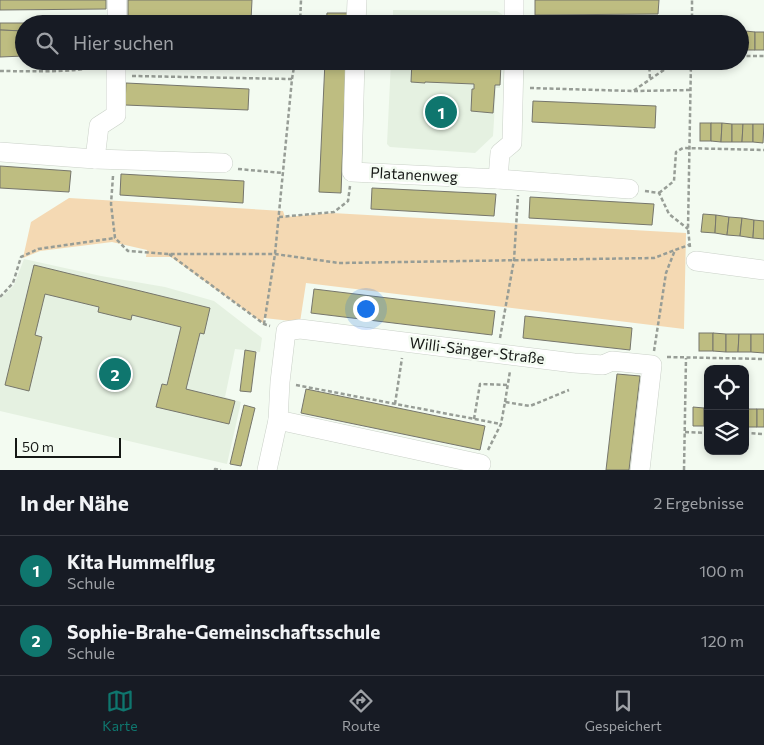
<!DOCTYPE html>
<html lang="de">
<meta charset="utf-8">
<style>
:root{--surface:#171b24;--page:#20242c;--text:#f1f3f6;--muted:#9ea1a6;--line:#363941;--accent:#0f766e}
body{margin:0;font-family:Commissioner,sans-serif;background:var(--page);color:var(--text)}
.controls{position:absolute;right:15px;bottom:15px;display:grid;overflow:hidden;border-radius:10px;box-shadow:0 2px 8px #0003}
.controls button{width:45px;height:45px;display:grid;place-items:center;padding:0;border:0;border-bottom:1px solid var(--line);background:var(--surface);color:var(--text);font:25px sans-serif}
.scale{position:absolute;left:15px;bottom:12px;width:106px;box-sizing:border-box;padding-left:5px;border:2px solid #151815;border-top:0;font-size:14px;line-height:18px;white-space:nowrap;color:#151815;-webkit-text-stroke:4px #f3fbf1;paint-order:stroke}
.you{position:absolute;left:365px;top:308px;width:18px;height:18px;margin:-12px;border:4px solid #fff;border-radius:50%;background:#1a73e8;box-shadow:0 0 0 8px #1a73e833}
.badge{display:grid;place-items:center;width:32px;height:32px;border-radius:50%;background:var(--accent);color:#fff;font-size:16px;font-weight:700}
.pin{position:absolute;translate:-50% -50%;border:2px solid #fff;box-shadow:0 1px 5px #0006}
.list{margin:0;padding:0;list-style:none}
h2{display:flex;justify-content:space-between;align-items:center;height:65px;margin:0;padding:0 20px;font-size:21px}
h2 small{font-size:16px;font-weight:400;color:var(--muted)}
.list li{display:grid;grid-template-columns:32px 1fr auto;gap:15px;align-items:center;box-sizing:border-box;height:70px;padding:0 20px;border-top:1px solid var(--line)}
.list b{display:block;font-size:19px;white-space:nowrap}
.list p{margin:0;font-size:16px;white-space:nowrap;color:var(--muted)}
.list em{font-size:16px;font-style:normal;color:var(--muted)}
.icon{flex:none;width:28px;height:28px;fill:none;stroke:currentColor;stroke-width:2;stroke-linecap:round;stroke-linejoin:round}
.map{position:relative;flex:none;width:764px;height:470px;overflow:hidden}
.search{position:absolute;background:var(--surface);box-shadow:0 2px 8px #0003;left:15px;right:15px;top:15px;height:55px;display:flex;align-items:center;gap:12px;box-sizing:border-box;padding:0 18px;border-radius:28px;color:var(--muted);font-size:19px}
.sheet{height:205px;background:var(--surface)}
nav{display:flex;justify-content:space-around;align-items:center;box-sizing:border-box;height:70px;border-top:1px solid var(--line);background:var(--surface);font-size:14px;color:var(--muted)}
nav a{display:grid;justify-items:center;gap:2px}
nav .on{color:var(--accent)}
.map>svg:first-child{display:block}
.built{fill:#e5f1e1}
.green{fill:#f4d9b3}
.building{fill:#bebd81;stroke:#76766c}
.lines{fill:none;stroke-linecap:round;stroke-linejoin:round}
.minor-casing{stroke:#cad1c8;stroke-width:20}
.path{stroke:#979d96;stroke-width:2.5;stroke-dasharray:4 2.5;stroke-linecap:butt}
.minor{stroke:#fff;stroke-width:19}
.labels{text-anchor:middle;stroke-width:5;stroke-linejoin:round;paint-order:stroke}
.street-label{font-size:15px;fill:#151815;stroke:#f3fbf1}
</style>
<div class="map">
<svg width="764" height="470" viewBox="0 0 764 470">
<rect width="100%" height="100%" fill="#f3fbf1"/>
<g class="built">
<polygon points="393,10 497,11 503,15 503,24 393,24"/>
<polygon points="391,61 501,61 500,88 496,88 493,136 475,153 390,147 387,144"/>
<polygon points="24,259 101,276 165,287 214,301 262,338 260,352 235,349 225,397 241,402 227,464 0,411 0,299 14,285"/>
</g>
<polygon class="green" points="69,198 283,211 285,217 332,213 686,233 684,329 306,283 300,322 264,318 263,323 171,257 146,257 147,250 112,242 40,251 23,258 31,222"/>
<g class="building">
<polygon points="0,0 106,0 106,9 0,10"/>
<polygon points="128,0 252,0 251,20 128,20"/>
<polygon points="535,0 659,0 658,14 535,15"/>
<polygon points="327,13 349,13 348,24 326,24"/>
<polygon points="0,23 94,23 94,24 24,24 24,31 0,30"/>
<polygon points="0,30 24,31 24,56 0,57"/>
<polygon points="740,31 745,31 744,50 740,50"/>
<polygon points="745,31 755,32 755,50 744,50"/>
<rect x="755" y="32" width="9" height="18"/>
<polygon points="325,61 346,61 341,193 319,192"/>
<polygon points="412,61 468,61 501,63 500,85 495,85 493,113 471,111 472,89 474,89 474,84 425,82 425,83 411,82"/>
<polygon points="126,83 249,89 248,110 125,105"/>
<polygon points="533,101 656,106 655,128 532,122"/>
<rect x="700" y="123" width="11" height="18"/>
<polygon points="711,123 722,123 721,142 711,141"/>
<polygon points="722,123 732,124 732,142 721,142"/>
<polygon points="732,124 743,124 742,142 732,142"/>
<polygon points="743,124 753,124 753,142 742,142"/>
<polygon points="753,124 764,124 763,143 753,142"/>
<polygon points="0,166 71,171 69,192 0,188"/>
<polygon points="121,174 244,181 243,203 120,195"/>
<polygon points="372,188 496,194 494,216 371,209"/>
<polygon points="530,197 654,204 652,225 529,218"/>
<polygon points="703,214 716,215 715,233 701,232"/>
<polygon points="716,215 729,217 727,235 715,233"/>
<polygon points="729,217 742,218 740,236 727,235"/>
<polygon points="742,218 754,220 753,238 740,236"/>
<polygon points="754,220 764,221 764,239 753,238"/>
<polygon points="34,265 210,308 204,334 200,333 186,389 235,401 229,424 156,407 162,384 167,385 181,327 132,315 131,320 98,312 99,307 45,294 35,335 42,337 29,391 5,385"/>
<polygon points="314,289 495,311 492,335 311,313"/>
<polygon points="525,316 632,328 630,350 523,338"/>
<rect x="699" y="333" width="14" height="18"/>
<polygon points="713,333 726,334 726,352 713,351"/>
<polygon points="726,334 739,334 738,352 726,352"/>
<polygon points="739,334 751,334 751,352 738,352"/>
<polygon points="751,334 764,334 764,353 751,352"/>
<polygon points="245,350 256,352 251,392 240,391"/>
<polygon points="617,374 640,376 629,470 606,470"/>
<polygon points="306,389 485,426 480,450 301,413"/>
<polygon points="244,405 255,408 241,466 230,464"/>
<polygon points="693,407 704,408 704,426 693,426"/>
<rect x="704" y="408" width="4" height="18"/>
<polygon points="747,409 757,409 757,427 746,427"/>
<rect x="757" y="409" width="7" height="18"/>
</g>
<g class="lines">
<defs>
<g id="minor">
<polyline points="117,24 117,0"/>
<polyline points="356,24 357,0"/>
<polyline points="514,24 514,0"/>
<polyline points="355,61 352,172 498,179 629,189"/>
<polyline points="0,152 95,159 223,163"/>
<polyline points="95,159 99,126 116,115 116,61"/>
<polyline points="498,179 500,153 512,143 514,61"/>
<polyline points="696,261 764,270"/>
<polyline points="278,420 481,464"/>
<polyline points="267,470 278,420 280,382 286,331 300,329 574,363 603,365 612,361 652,365 640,470"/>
</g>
</defs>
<use href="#minor" class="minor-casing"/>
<g class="path">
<polyline points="531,19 649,17 649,24"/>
<polyline points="300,24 301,0"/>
<polyline points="692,24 692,0"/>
<polyline points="740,56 764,56"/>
<polyline points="649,61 650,79"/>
<path d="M 0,71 C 14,71 81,73 90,67 C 92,66 93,63 94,61"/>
<polyline points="132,76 292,79 275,254 264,324"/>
<polyline points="292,79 295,61"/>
<polyline points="530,88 633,91 677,61"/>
<polyline points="634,91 691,90"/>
<polyline points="238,169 283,173"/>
<polyline points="113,176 111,204 115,238 128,251 169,254 275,254 339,263 654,258 675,250"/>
<polyline points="645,191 659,193 669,214 688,229"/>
<polyline points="659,193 674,181 676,152 683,148 764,150"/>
<polyline points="279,217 334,212 348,201 350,186"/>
<polyline points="690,247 688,229 691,61"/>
<polyline points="169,254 264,324 270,326"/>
<polyline points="0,297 13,283 21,257 38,249 115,238"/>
<polyline points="500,338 514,260 518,195"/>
<polyline points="654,351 666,273 675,250 689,245"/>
<polyline points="667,357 764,359"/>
<polyline points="296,385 501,424"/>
<polyline points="505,402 510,371"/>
<polyline points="395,404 402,358"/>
<polyline points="474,419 480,384 508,385"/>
<polyline points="685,432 708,433"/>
<polyline points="745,433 764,434"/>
<polyline points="488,450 501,424 505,402 530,406 569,390"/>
<polyline points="215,470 215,469 221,470"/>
<polyline points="684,470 686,358"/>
</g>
<use href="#minor" class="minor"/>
</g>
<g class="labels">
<g class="street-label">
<text transform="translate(414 175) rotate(3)" y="5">Platanenweg</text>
<text transform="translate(477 351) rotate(7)" y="5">Willi-Sänger-Straße</text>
</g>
</g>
</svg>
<div class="controls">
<button><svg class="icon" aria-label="locate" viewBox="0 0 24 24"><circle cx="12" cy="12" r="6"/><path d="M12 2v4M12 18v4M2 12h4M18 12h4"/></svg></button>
<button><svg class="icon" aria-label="layers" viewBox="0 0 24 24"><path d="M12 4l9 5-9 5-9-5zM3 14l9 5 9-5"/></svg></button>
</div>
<div class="scale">50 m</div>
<div class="you"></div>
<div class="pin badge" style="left:441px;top:112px">1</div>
<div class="pin badge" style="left:115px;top:374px">2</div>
<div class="search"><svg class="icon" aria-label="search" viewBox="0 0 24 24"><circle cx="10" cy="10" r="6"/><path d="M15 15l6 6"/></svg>Hier suchen</div>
</div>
<section class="sheet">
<h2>In der Nähe<small>2 Ergebnisse</small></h2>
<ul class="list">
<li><span class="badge">1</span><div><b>Kita Hummelflug</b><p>Schule</p></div><em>100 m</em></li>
<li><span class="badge">2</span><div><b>Sophie-Brahe-Gemeinschaftsschule</b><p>Schule</p></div><em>120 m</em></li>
</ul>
</section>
<nav>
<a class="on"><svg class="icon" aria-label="map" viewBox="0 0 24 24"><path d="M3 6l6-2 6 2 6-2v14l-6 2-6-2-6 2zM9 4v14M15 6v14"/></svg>Karte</a>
<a><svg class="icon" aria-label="directions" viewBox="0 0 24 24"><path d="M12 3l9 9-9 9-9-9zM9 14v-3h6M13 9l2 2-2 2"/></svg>Route</a>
<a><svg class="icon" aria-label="saved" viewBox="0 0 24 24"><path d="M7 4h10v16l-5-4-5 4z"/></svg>Gespeichert</a>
</nav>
